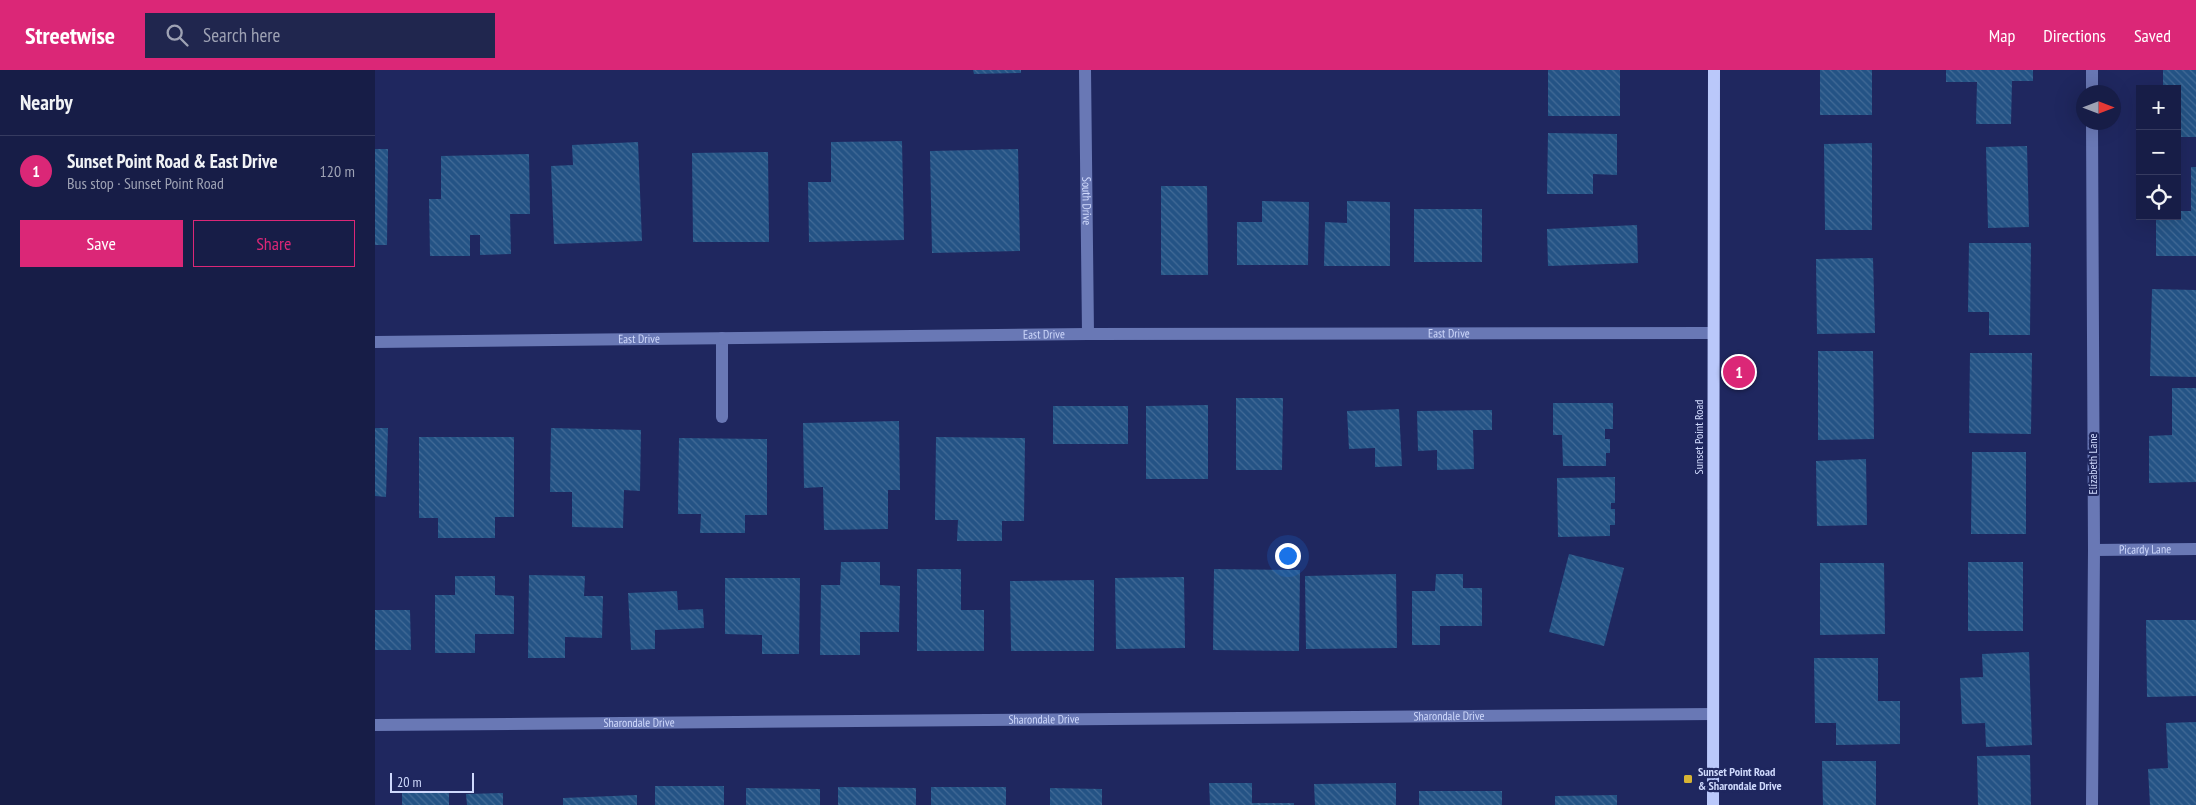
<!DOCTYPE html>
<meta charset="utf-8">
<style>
:root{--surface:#171d47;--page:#20264e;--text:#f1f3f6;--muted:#9ea2b4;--line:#363b60;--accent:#db2777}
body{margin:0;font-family:"PT Sans Narrow",sans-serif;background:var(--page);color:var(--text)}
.controls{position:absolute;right:15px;top:15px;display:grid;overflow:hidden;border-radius:0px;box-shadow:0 5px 20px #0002}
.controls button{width:45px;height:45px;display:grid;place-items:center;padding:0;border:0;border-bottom:1px solid var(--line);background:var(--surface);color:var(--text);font:25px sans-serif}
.compass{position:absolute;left:1701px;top:15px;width:45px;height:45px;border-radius:50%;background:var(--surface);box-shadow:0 5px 20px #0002;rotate:90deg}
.scale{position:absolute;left:15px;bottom:12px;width:84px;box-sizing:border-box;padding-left:5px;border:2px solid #cfd9fc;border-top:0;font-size:14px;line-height:18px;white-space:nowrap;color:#cfd9fc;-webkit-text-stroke:4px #1f275f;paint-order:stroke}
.you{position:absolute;left:912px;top:485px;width:18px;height:18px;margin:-12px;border:4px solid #fff;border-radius:50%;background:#1a73e8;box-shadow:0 0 0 8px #1a73e833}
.badge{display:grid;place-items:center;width:32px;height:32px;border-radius:50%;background:var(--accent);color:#fff;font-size:16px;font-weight:700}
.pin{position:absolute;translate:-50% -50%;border:2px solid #fff;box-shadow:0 1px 5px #0006}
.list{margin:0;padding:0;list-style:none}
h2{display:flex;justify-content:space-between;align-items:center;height:65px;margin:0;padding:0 20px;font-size:21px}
h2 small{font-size:16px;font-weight:400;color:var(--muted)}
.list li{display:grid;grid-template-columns:32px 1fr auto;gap:15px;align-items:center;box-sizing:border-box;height:70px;padding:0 20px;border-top:1px solid var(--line)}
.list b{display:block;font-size:19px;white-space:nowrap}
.list p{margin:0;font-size:16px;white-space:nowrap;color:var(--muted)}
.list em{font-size:16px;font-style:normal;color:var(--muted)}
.actions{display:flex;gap:10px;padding:15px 20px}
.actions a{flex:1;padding:11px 0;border:1px solid var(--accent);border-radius:0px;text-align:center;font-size:18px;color:var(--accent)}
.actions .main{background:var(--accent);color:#fff}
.icon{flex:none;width:28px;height:28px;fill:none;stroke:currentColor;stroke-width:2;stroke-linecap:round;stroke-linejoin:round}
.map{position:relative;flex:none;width:1821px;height:735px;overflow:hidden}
header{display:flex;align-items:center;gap:30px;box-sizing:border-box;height:70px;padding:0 25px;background:var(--accent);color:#fff}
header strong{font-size:24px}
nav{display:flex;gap:28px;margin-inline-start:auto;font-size:18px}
.search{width:350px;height:45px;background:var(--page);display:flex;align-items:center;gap:12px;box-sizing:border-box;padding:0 18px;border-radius:0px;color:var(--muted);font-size:19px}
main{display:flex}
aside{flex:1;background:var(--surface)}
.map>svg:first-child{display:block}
.building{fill:url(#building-back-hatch)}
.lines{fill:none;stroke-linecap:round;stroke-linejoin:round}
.minor{stroke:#6978b5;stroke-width:12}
.major{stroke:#bac8fa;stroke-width:12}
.poi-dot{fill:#d7b434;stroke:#1f275f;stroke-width:2}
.labels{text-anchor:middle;stroke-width:4.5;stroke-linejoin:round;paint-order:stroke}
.street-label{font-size:12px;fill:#cfd9fc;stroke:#1f275f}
.poi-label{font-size:12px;font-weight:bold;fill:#cfd9fc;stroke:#1f275f;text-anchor:start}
</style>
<header>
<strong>Streetwise</strong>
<div class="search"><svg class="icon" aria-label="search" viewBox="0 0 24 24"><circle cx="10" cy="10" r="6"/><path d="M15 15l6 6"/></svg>Search here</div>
<nav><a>Map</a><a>Directions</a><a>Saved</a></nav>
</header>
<main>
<aside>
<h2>Nearby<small></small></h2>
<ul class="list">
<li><span class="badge">1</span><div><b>Sunset Point Road &amp; East Drive</b><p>Bus stop · Sunset Point Road</p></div><em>120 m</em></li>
</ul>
<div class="actions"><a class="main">Save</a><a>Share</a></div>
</aside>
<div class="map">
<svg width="1821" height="735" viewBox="0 0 1821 735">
<defs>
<pattern id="building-back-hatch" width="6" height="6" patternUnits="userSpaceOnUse" patternTransform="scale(1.25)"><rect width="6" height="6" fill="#245385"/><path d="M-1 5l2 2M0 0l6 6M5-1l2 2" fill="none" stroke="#436b97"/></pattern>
</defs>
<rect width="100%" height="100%" fill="#1f275f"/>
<g class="building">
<polygon points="598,0 646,0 646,3 599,4"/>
<rect x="1173" y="0" width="72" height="46"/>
<rect x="1445" y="0" width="52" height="45"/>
<polygon points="1571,0 1658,0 1658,11 1637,11 1636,54 1601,54 1602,12 1571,12"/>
<polygon points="1788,0 1821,0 1821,67 1802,67 1802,19 1788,19"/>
<polygon points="1173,63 1242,64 1242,105 1218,104 1218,124 1172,124"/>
<polygon points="527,71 529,170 434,172 433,112 456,112 456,72"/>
<polygon points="263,72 267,171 179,174 176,96 198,95 197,75"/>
<polygon points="1497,73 1497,160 1450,160 1449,74"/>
<polygon points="1652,76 1654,157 1613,158 1611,77"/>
<polygon points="0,79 13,79 12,175 0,175"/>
<polygon points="643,79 645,181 557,183 555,81"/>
<polygon points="393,82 394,172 318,172 317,83"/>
<polygon points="154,84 155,144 135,144 136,184 105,185 105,165 95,165 95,186 55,186 54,129 66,129 66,86"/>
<polygon points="1816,97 1821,97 1821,186 1781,186 1781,146 1802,146 1802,141 1816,141"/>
<polygon points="786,116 832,116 833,205 786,205"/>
<polygon points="887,131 934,132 933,195 862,195 862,152 887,152"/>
<polygon points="972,131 1015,132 1015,196 949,196 950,152 972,153"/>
<rect x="1039" y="139" width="68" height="53"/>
<polygon points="1262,155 1263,193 1173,196 1172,159"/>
<polygon points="1594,173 1656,173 1655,265 1614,265 1614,242 1593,242"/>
<polygon points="1498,188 1500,263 1442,264 1441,189"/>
<polygon points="1777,219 1821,220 1821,307 1775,306"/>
<polygon points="1443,281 1498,281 1499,369 1443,370"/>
<polygon points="1595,283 1657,283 1656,364 1594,363"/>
<polygon points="1797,318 1821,318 1821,412 1774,413 1774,366 1797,365"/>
<polygon points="861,328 908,328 907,400 861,400"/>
<polygon points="1178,333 1238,333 1238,359 1230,359 1230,369 1235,369 1235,383 1231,383 1231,396 1188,396 1187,365 1178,365"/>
<polygon points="833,335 833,409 771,409 771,336"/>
<rect x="678" y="336" width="75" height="38"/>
<polygon points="1024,339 1027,396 1000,397 1000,378 974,379 972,341"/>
<polygon points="1117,340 1117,360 1098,360 1099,399 1062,400 1062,380 1043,381 1042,341"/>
<polygon points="524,351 525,420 513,420 513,459 449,460 448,417 429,418 428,353"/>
<polygon points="0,358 13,358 11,427 0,426"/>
<polygon points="176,358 266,360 265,421 249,420 248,458 197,457 197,422 175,422"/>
<polygon points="44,367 139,367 139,447 120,447 120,468 63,468 63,448 44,448"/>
<polygon points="561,367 650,368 649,451 627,451 627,471 582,471 583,450 560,450"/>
<polygon points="304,368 392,369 392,445 370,445 370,463 325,463 326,444 303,444"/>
<polygon points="1597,382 1651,382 1651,464 1596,464"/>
<polygon points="1491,389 1492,455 1442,456 1441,391"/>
<polygon points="1240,407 1240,433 1236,433 1236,439 1240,439 1240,455 1235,455 1235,466 1183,467 1182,408"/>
<polygon points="1194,484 1249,498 1229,576 1174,562"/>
<polygon points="466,492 505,492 505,515 525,516 524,562 485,562 485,585 445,585 446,515 465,515"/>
<rect x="1593" y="492" width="55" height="69"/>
<polygon points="1445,493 1509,493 1510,564 1445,565"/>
<polygon points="542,499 586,499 586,540 609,540 609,581 542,581"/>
<polygon points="839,499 925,500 924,581 838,580"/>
<polygon points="1021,504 1022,578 931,579 930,506"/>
<polygon points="1061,504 1088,504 1088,518 1107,518 1107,556 1065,556 1065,575 1037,575 1037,521 1060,521"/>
<polygon points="154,505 210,506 209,526 228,526 227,568 190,567 190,588 153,588"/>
<polygon points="80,506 120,506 120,525 139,526 139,564 100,564 100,583 60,583 60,525 80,525"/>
<polygon points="809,507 810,578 741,579 740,508"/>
<polygon points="350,508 425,508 424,584 387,584 387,565 350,564"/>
<polygon points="719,510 719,581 636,581 635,511"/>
<polygon points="302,521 303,540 328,539 329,558 280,560 280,579 256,580 253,523"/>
<polygon points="0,540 35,540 36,580 0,580"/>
<polygon points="1771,550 1821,550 1821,626 1772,627"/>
<polygon points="1654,582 1657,675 1611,677 1610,653 1587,654 1585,608 1608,607 1607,584"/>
<polygon points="1439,588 1503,588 1503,631 1525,631 1525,674 1461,675 1461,653 1440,653"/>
<polygon points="1821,652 1821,735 1775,735 1773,699 1793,698 1791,653"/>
<polygon points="1655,685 1656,735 1603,735 1602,686"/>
<polygon points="1447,691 1501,691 1501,735 1448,735"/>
<polygon points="834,713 877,713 877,733 919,733 919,735 835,735"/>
<polygon points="1021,713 1021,735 940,735 939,714"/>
<rect x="280" y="716" width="69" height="19"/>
<polygon points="463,717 541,718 541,735 463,735"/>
<rect x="556" y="717" width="75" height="18"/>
<polygon points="371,718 445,719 445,735 371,735"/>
<polygon points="675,718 727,719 727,735 675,735"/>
<rect x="1044" y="721" width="83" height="14"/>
<rect x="27" y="723" width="47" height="12"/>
<polygon points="128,723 128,735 92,735 91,724"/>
<polygon points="262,725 262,735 188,735 188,728"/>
<polygon points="1242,725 1242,735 1180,735 1180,726"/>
</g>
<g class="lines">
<g class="minor">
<path id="s1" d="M 710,0 L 713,264"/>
<polyline points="1717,0 1717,22"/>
<polyline points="347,268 347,347"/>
<path id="s2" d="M 0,272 L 713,264 L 1338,263"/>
<path id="s3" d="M 1719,480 L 1821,479"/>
<path id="s4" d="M 0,655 L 1338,644"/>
<polyline points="1717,735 1719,480 1717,52"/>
</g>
<polyline class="major" points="1338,735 1339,0"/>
</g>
<rect class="poi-dot" x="1308" y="704" width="10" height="10" rx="2.5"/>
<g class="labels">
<g class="street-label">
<text dy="4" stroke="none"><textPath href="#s1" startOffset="131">South Drive</textPath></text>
<text dy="4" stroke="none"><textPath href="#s2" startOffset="1074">East Drive</textPath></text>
<text dy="4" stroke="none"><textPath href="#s2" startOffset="669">East Drive</textPath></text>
<text dy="4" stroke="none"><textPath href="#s2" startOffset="264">East Drive</textPath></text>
<text transform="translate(1324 367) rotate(-90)" y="4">Sunset Point Road</text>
<text transform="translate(1718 394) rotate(-90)" y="4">Elizabeth Lane</text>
<text dy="4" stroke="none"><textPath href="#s3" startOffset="51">Picardy Lane</textPath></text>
<text dy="4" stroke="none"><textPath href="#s4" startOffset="1074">Sharondale Drive</textPath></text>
<text dy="4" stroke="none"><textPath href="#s4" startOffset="669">Sharondale Drive</textPath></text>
<text dy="4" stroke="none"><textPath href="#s4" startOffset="264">Sharondale Drive</textPath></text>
</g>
<g class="poi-label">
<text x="1323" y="706">Sunset Point Road<tspan x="1323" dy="14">&amp; Sharondale Drive</tspan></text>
</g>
</g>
</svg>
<div class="controls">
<button>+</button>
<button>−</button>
<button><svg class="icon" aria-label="locate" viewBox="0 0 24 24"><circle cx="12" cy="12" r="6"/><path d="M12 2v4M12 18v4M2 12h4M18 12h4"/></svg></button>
</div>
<svg class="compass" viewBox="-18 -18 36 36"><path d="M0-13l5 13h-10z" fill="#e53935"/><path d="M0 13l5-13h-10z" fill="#9ea2b4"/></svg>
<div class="scale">20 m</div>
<div class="you"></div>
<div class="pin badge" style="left:1364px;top:302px">1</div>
</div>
</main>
